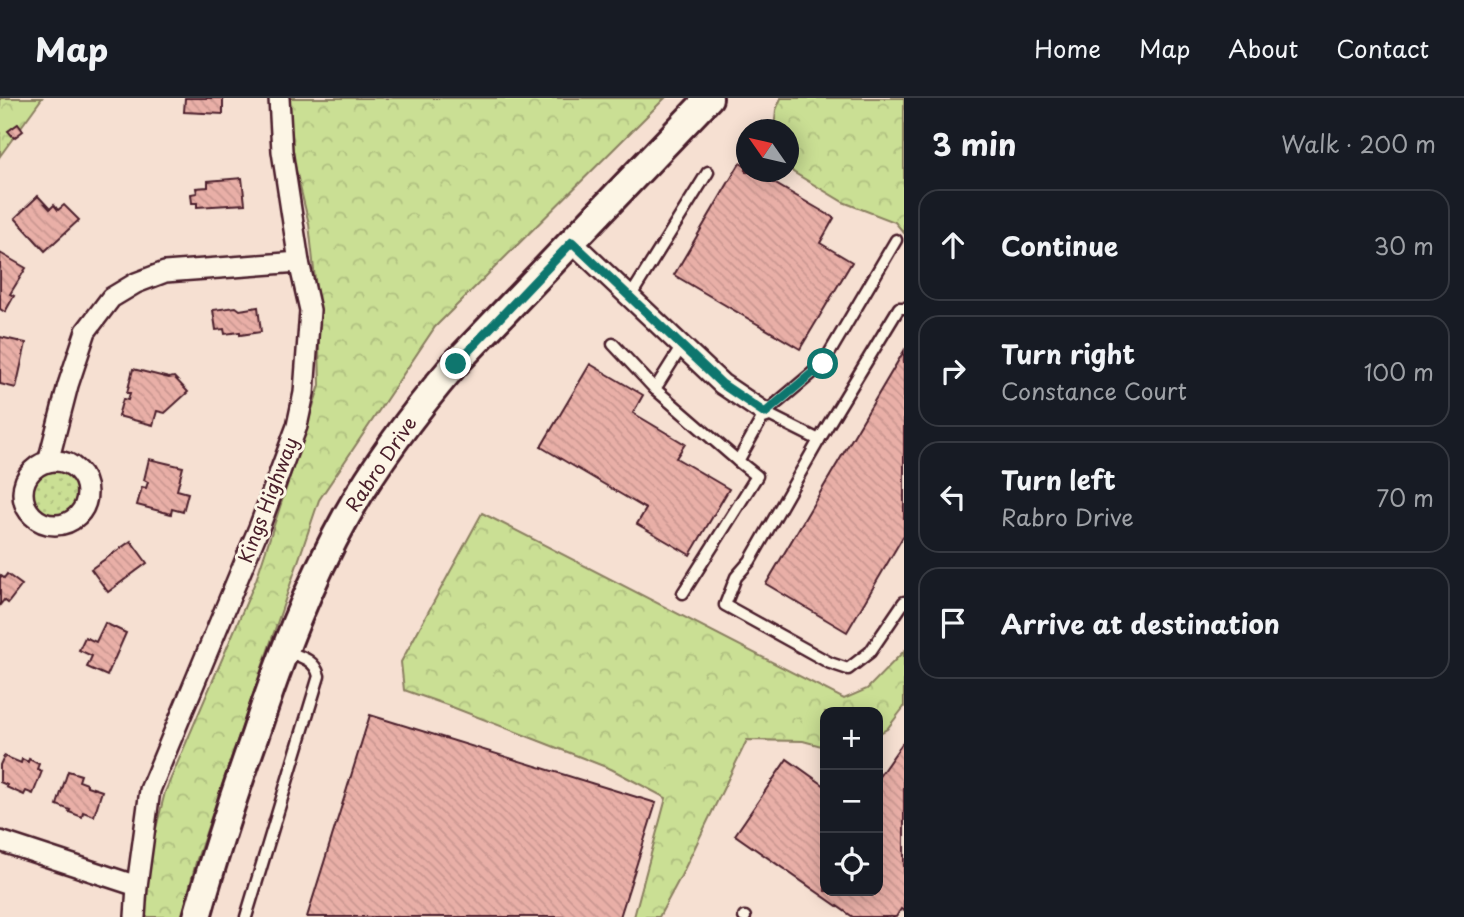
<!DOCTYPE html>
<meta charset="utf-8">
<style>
:root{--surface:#171b24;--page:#242831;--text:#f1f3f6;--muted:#9ea1a6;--line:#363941}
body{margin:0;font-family:"Playpen Sans",sans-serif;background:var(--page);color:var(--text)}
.controls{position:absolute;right:21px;bottom:21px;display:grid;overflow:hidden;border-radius:14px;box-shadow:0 4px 18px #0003}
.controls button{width:63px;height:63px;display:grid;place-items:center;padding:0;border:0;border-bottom:2px solid var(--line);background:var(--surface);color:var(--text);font:35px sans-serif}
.compass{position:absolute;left:736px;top:21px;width:63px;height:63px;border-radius:50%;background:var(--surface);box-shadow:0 4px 18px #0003;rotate:304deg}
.stop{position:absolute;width:21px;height:21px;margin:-16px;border:5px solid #0f766e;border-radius:50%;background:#fff}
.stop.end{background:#0f766e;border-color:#fff;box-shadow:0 2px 7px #0008}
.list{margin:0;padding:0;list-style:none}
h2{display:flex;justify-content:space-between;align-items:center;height:91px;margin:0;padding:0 28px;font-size:30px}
h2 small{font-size:23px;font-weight:400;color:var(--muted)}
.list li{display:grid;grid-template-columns:46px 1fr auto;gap:21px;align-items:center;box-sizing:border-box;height:112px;margin:0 14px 14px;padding:0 14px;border:2px solid var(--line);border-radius:21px}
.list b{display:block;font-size:26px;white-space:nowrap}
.list p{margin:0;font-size:23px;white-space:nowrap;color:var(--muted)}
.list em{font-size:23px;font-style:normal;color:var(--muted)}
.icon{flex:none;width:38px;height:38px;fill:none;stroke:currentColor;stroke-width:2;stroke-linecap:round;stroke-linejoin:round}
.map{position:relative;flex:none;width:904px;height:819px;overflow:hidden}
header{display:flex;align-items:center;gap:42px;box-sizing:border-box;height:98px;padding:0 35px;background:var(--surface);border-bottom:2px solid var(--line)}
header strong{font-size:33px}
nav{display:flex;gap:38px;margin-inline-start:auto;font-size:24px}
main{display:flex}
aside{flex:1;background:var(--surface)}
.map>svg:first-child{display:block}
.grass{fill:url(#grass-dots);stroke:#8a7f60;stroke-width:2}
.forest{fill:url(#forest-crowns);stroke:#8a7f60;stroke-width:2}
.building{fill:url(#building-back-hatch);stroke:#4a1f2b;stroke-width:2}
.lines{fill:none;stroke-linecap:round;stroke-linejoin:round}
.lane-casing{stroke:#4a1f2b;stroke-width:15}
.street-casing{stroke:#4a1f2b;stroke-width:24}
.secondary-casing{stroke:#4a1f2b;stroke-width:32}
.lane{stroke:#fcf5e5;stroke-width:10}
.street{stroke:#fcf5e5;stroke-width:19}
.secondary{stroke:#fcf5e5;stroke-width:26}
.route{stroke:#0f766e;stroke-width:9}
.labels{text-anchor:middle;stroke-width:6;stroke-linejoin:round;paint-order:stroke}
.street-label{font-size:19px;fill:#4a1f2b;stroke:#fcf5e5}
</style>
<header>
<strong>Map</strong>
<nav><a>Home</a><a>Map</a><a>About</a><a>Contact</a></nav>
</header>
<main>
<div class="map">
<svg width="904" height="819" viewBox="0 0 904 819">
<defs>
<pattern id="grass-dots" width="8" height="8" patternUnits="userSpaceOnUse" patternTransform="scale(1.75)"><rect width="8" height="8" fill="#cadf94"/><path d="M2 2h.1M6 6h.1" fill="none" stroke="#afbf80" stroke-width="1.8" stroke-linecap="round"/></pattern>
<pattern id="forest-crowns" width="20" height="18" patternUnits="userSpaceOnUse" patternTransform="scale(1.75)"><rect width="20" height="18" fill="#cadf94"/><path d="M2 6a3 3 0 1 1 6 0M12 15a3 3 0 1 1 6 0" fill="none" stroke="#afbf80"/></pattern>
<pattern id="building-back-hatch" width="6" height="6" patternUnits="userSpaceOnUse" patternTransform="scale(1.75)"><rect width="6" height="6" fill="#e9afa7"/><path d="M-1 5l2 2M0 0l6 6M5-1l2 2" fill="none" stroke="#c99690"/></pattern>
</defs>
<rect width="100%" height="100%" fill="#f6e0d2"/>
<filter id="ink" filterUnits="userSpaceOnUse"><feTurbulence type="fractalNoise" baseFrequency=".0143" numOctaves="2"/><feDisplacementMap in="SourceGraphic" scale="14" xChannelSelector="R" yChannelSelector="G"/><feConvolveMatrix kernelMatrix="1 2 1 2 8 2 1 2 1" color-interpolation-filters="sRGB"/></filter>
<g filter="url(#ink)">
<circle class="grass" cx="56" cy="396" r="27"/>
<g class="forest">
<polygon points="0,0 42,0 0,58"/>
<polygon points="288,0 665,0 435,229 319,402 196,764 182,819 134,819 165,694 256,482 320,287 318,209 309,126 290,47"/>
<polygon points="781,0 904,0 904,135 895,124 843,104 793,74 789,68 788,32 774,31 776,12"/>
<polygon points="482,415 844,601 867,591 904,553 904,609 887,631 878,636 878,614 825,614 825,649 803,643 747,642 681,778 659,819 634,819 666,700 611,671 447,607 404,592 401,564"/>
</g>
<g class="building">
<polygon points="185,0 223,0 223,16 184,14"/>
<polygon points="18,26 23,33 14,40 8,33"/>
<polygon points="740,65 746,69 746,74 755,74 834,120 820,145 852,164 800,251 674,177"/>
<polygon points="242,80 245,106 197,109 197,105 192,105 191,96 197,95 196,90 208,89 208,83"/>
<polygon points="38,98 50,111 54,107 58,112 64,107 79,122 45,153 15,120"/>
<polygon points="0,155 26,170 10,196 14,198 5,214 0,211"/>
<polygon points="236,209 240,212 258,209 261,234 240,237 240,234 225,236 224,231 216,232 213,212"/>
<polygon points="0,239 26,245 16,290 0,286"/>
<polygon points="904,253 904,437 847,534 766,486"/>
<polygon points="590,266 643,297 633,315 685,346 676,360 729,391 690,457 637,426 646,411 541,349"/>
<polygon points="133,271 169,280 174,279 188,294 165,315 157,313 153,327 118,318 123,301 128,302 130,295 127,295"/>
<polygon points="149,361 183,369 177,392 188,395 183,414 172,411 171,416 137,407 142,389 146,390 148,384 144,382"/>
<polygon points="131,443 147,465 108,494 91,471"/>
<polygon points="7,476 22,487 8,505 4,502 0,507 0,477 4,480"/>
<polygon points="105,525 126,535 107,578 87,569 92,558 79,552 85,539 96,544"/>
<polygon points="370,617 656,705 620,819 307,819"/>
<polygon points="904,643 904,813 901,811 896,819 853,819 735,737 787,661 825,688 825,793 878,793 878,680"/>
<polygon points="4,658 21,665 22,661 28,664 29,661 39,666 37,671 42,673 33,696 26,693 24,697 6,689 7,687 0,684 0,667"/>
<polygon points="68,673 81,677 79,683 87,686 87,688 102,693 94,718 83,714 82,719 69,714 70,712 57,707"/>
</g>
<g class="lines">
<defs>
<g id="lane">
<polyline points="630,199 708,74"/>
<polyline points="904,210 899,210 819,342 750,463 736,479 725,507 830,565 848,571 870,554 904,504"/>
<polyline points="613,246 655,291"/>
<polyline points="682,248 655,291 738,363 757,378 683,495"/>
<polyline points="765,315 819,342"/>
<polyline points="738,363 765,315 823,266 896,142"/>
<path d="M 246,819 L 319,578 C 315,561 299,558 285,553"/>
<polyline points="744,819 745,819"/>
</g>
<g id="street">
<polyline points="572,144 722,286 765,315"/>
<circle cx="55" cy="395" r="32"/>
<polyline points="48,364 68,287 86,233 111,200 136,185 165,174 299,164"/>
<polyline points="0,743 137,788"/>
<polyline points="135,819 137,788 150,692 260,427 297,328 304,295 310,212 299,164 282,53 279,0"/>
</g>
<path id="secondary" d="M 197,819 C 214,758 234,697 255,637 C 280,561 308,487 347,417 C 377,363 415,313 455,266 L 709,0"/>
</defs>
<use href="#lane" class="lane-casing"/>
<use href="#street" class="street-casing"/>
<use href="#secondary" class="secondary-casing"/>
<use href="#lane" class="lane"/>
<use href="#street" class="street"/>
<use href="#secondary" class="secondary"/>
</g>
</g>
<g class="lines" filter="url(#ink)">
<polyline class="route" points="456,266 572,144 722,286 765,315 823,266"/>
</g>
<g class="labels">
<g class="street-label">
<text transform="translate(381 366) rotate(-56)" y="7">Rabro Drive</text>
<text transform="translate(268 402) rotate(-69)" y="7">Kings Highway</text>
</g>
</g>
</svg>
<div class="controls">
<button>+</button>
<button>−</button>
<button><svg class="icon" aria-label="locate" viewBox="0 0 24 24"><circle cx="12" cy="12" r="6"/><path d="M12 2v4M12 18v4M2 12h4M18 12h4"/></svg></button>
</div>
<svg class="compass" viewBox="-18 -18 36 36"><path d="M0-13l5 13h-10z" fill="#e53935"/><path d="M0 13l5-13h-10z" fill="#9ea1a6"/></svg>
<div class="stop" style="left:823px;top:266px"></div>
<div class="stop end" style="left:456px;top:266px"></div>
</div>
<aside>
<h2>3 min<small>Walk · 200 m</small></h2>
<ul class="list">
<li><svg class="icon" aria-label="ahead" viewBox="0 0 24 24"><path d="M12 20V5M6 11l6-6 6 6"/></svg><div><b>Continue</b></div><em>30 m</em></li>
<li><svg class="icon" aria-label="right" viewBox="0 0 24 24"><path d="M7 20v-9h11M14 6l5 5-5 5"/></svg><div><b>Turn right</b><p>Constance Court</p></div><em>100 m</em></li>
<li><svg class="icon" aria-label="left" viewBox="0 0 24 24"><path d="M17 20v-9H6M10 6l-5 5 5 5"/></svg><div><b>Turn left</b><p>Rabro Drive</p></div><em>70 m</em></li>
<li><svg class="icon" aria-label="arrive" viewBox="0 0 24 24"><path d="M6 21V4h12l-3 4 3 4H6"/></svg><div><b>Arrive at destination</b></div></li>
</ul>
</aside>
</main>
